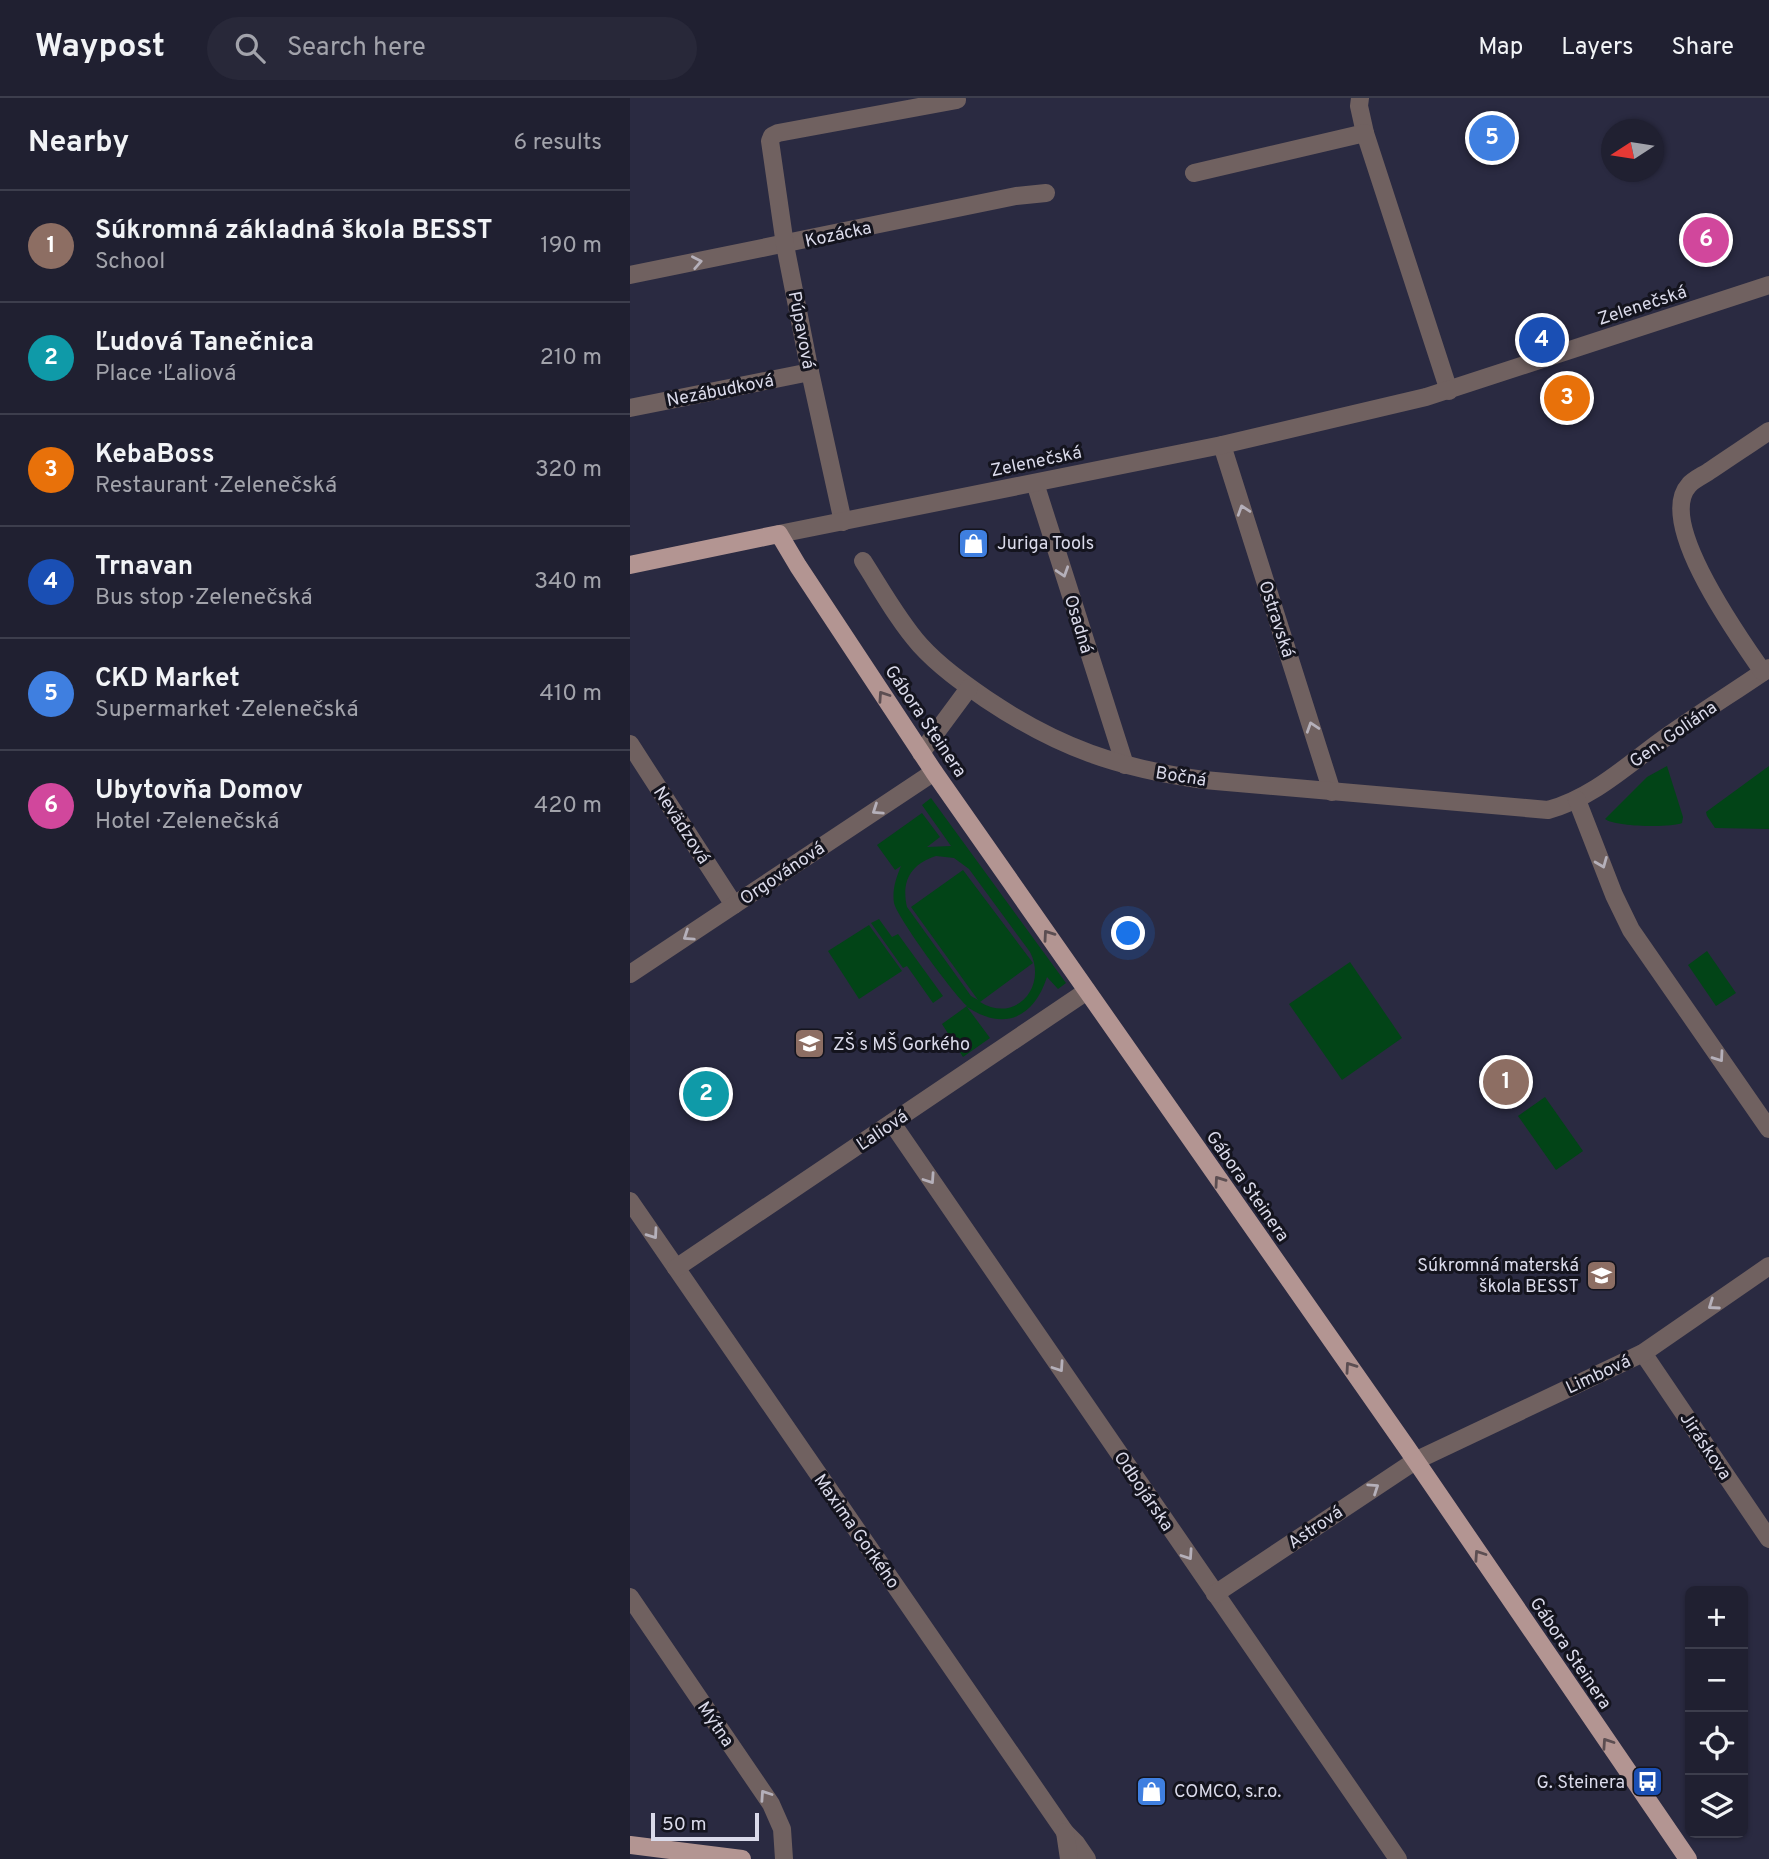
<!DOCTYPE html>
<meta charset="utf-8">
<style>
:root{--surface:#202031;--page:#282839;--text:#f1f3f6;--muted:#a2a3ab;--line:#3d3e4d;--accent:#bca0f2}
body{margin:0;font-family:Overpass,sans-serif;background:var(--page);color:var(--text)}
.controls{position:absolute;right:21px;bottom:21px;display:grid;overflow:hidden;border-radius:10px;box-shadow:0 2px 5px #0004}
.controls button{width:63px;height:63px;display:grid;place-items:center;padding:0;border:0;border-bottom:2px solid var(--line);background:var(--surface);color:var(--text);font:35px sans-serif}
.compass{position:absolute;left:971px;top:21px;width:63px;height:63px;border-radius:50%;background:var(--surface);box-shadow:0 2px 5px #0004;rotate:258deg}
.scale{position:absolute;left:21px;bottom:18px;width:108px;box-sizing:border-box;padding-left:7px;border:4px solid #dadaea;border-top:0;font-size:19px;line-height:24px;white-space:nowrap;color:#dadaea;-webkit-text-stroke:5px #14141e;paint-order:stroke}
.you{position:absolute;left:499px;top:836px;width:24px;height:24px;margin:-18px;border:5px solid #fff;border-radius:50%;background:#1a73e8;box-shadow:0 0 0 10px #1a73e833}
.badge{display:grid;place-items:center;width:46px;height:46px;border-radius:50%;background:var(--accent);color:#fff;font-size:23px;font-weight:700}
.pin{position:absolute;translate:-50% -50%;border:4px solid #fff;box-shadow:0 2px 7px #0006}
.list{margin:0;padding:0;list-style:none}
h2{display:flex;justify-content:space-between;align-items:center;height:91px;margin:0;padding:0 28px;font-size:30px}
h2 small{font-size:23px;font-weight:400;color:var(--muted)}
.list li{display:grid;grid-template-columns:46px 1fr auto;gap:21px;align-items:center;box-sizing:border-box;height:112px;padding:0 28px;border-top:2px solid var(--line)}
.list b{display:block;font-size:26px;white-space:nowrap}
.list p{margin:0;font-size:23px;white-space:nowrap;color:var(--muted)}
.list em{font-size:23px;font-style:normal;color:var(--muted)}
.icon{flex:none;width:38px;height:38px;fill:none;stroke:currentColor;stroke-width:2;stroke-linecap:round;stroke-linejoin:round}
.map{position:relative;flex:none;width:1139px;height:1761px;overflow:hidden}
header{display:flex;align-items:center;gap:42px;box-sizing:border-box;height:98px;padding:0 35px;background:var(--surface);border-bottom:2px solid var(--line)}
header strong{font-size:33px}
nav{display:flex;gap:38px;margin-inline-start:auto;font-size:24px}
.search{width:490px;height:63px;background:var(--page);display:flex;align-items:center;gap:18px;box-sizing:border-box;padding:0 24px;border-radius:38px;color:var(--muted);font-size:26px}
main{display:flex}
aside{flex:1;background:var(--surface)}
.map>svg:first-child{display:block}
.green{fill:#024417;fill-rule:evenodd}
.lines{fill:none;stroke-linecap:round;stroke-linejoin:round}
.minor{stroke:#706160;stroke-width:18}
.tertiary{stroke:#706160;stroke-width:18}
.primary{stroke:#b39592;stroke-width:18}
.oneway{stroke:#b5b0ba}
.oneway2{stroke:#5c4e52}
.labels{text-anchor:middle;stroke-width:6;stroke-linejoin:round;paint-order:stroke}
.street-label{font-size:18px;fill:#dadaea;stroke:#14141e}
.poi-label{font-size:18px;fill:#dadaea;stroke:#14141e;text-anchor:start}
</style>
<header>
<strong>Waypost</strong>
<div class="search"><svg class="icon" aria-label="search" viewBox="0 0 24 24"><circle cx="10" cy="10" r="6"/><path d="M15 15l6 6"/></svg>Search here</div>
<nav><a>Map</a><a>Layers</a><a>Share</a></nav>
</header>
<main>
<aside>
<h2>Nearby<small>6 results</small></h2>
<ul class="list">
<li><span class="badge" style="background:#8d6e63">1</span><div><b>Súkromná základná škola BESST</b><p>School</p></div><em>190 m</em></li>
<li><span class="badge" style="background:#0f9aa8">2</span><div><b>Ľudová Tanečnica</b><p>Place · Ľaliová</p></div><em>210 m</em></li>
<li><span class="badge" style="background:#e8710a">3</span><div><b>KebaBoss</b><p>Restaurant · Zelenečská</p></div><em>320 m</em></li>
<li><span class="badge" style="background:#1a4fb4">4</span><div><b>Trnavan</b><p>Bus stop · Zelenečská</p></div><em>340 m</em></li>
<li><span class="badge" style="background:#3f7fe0">5</span><div><b>CKD Market</b><p>Supermarket · Zelenečská</p></div><em>410 m</em></li>
<li><span class="badge" style="background:#d1479c">6</span><div><b>Ubytovňa Domov</b><p>Hotel · Zelenečská</p></div><em>420 m</em></li>
</ul>
</aside>
<div class="map">
<svg width="1139" height="1761" viewBox="0 0 1139 1761">
<rect width="100%" height="100%" fill="#2a2a41"/>
<g class="green">
<path d="M 1037,668 L 1053,719 L 1052,725 C 1041,730 985,729 975,721 L 1017,679 Z"/>
<polygon points="1139,668 1139,731 1085,730 1077,718 1076,714"/>
<path d="M 301,700 L 436,885 L 428,891 L 417,879 C 404,919 375,934 337,909 L 360,940 L 333,959 L 312,926 L 337,908 C 323,895 268,821 264,805 C 262,792 266,780 271,768 L 265,772 L 247,747 L 292,715 L 310,739 L 297,749 L 321,748 L 292,707 ZM 306,758 L 324,760 L 339,771 L 400,854 C 418,889 385,926 350,904 L 403,865 L 333,772 L 281,809 L 348,902 L 341,898 L 277,809 C 271,783 281,766 306,758 Z"/>
<polygon points="249,821 262,839 268,836 313,898 303,905 277,868 273,870 241,825"/>
<polygon points="239,827 272,873 229,901 198,853"/>
<polygon points="1077,853 1106,895 1086,908 1058,867"/>
<polygon points="720,864 772,940 712,982 659,906"/>
<polygon points="915,999 953,1053 926,1072 888,1018"/>
</g>
<g class="lines">
<g class="minor">
<polyline points="730,0 729,8 735,35"/>
<polyline points="564,75 735,35 819,293"/>
<polyline points="0,177 386,98 416,95"/>
<polyline points="0,310 180,274"/>
<polyline points="592,347 702,694"/>
<polyline points="405,385 495,667"/>
<polyline points="213,424 180,274 155,147 140,43 142,38 148,35 327,2"/>
<path d="M 233,463 C 251,491 268,522 290,547 C 309,568 333,585 356,601 C 429,650 488,670 574,682 L 918,712 C 962,700 995,669 1032,642 C 1067,617 1104,594 1139,570"/>
<path d="M 1133,574 C 1111,542 1025,424 1059,387 C 1064,381 1074,377 1081,372 C 1100,359 1120,346 1139,333"/>
<polyline points="0,646 104,807"/>
<polyline points="291,655 339,590"/>
<polyline points="947,702 984,797 1001,832 1139,1031"/>
<polyline points="0,876 304,674"/>
<polyline points="262,1025 768,1761"/>
<polyline points="0,1103 435,1734 446,1745 457,1761"/>
<polyline points="46,1170 457,893"/>
<polyline points="1013,1255 1139,1441"/>
<polyline points="585,1496 785,1363 1013,1255 1139,1168"/>
<polyline points="0,1499 141,1706 152,1731 154,1761"/>
<polyline points="435,1734 439,1761"/>
</g>
<polyline class="tertiary" points="149,436 592,347 796,299 1139,187"/>
<g class="primary">
<polyline points="0,467 149,436 168,468 304,674 777,1350 1058,1761"/>
<polyline points="0,1747 112,1761"/>
</g>
</g>
<defs><path id="oneway-chevron" d="M-2-3.5L2.5 0L-2 3.5" fill="none" stroke-width="1.6" stroke-linecap="round" stroke-linejoin="round" transform="scale(1.75)"/></defs>
<g class="oneway">
<use href="#oneway-chevron" transform="translate(67 164) rotate(-11)"/>
<use href="#oneway-chevron" transform="translate(613 412) rotate(-108)"/>
<use href="#oneway-chevron" transform="translate(433 474) rotate(72)"/>
<use href="#oneway-chevron" transform="translate(682 629) rotate(-108)"/>
<use href="#oneway-chevron" transform="translate(247 712) rotate(146)"/>
<use href="#oneway-chevron" transform="translate(972 765) rotate(68)"/>
<use href="#oneway-chevron" transform="translate(58 838) rotate(146)"/>
<use href="#oneway-chevron" transform="translate(1089 959) rotate(55)"/>
<use href="#oneway-chevron" transform="translate(300 1081) rotate(56)"/>
<use href="#oneway-chevron" transform="translate(23 1136) rotate(55)"/>
<use href="#oneway-chevron" transform="translate(1083 1207) rotate(145)"/>
<use href="#oneway-chevron" transform="translate(429 1269) rotate(56)"/>
<use href="#oneway-chevron" transform="translate(744 1390) rotate(-34)"/>
<use href="#oneway-chevron" transform="translate(558 1457) rotate(56)"/>
<use href="#oneway-chevron" transform="translate(135 1697) rotate(-124)"/>
</g>
<g class="oneway2">
<use href="#oneway-chevron" transform="translate(253 598) rotate(-124)"/>
<use href="#oneway-chevron" transform="translate(418 837) rotate(-125)"/>
<use href="#oneway-chevron" transform="translate(589 1083) rotate(-125)"/>
<use href="#oneway-chevron" transform="translate(720 1269) rotate(-125)"/>
<use href="#oneway-chevron" transform="translate(849 1457) rotate(-124)"/>
<use href="#oneway-chevron" transform="translate(977 1645) rotate(-124)"/>
</g>
<defs>
<symbol id="shop-square" viewBox="-11 -11 22 22"><rect x="-9" y="-9" width="18" height="18" rx="4" fill="#3f7fe0" stroke="#14141e"/><path d="M-5-2.5h2.3a2.7 3.5 0 0 1 5.4 0H5L5.5 6h-11ZM-1.5-2.5h3a1.5 2.3 0 0 0-3 0Z" fill="#fff"/></symbol>
<symbol id="school-square" viewBox="-11 -11 22 22"><rect x="-9" y="-9" width="18" height="18" rx="4" fill="#8d6e63" stroke="#14141e"/><path d="M0-5L7-2L0 1L-7-2ZM-4 1L0 2.5L4 1V4Q0 6-4 4Z" fill="#fff"/></symbol>
<symbol id="bus-square" viewBox="-11 -11 22 22"><rect x="-9" y="-9" width="18" height="18" rx="4" fill="#1a4fb4" stroke="#14141e"/><path d="M-5-6H5V4H4V6H2V4H-2V6H-4V4H-5ZM-3.5-4V0h7V-4ZM-3.5 1.2v1.5H-2V1.2ZM2 1.2v1.5H3.5V1.2Z" fill="#fff"/></symbol>
</defs>
<g fill-rule="evenodd">
<use href="#shop-square" x="326" y="428" width="35" height="35"/>
<use href="#school-square" x="162" y="928" width="35" height="35"/>
<use href="#school-square" x="954" y="1160" width="35" height="35"/>
<use href="#bus-square" x="1000" y="1666" width="35" height="35"/>
<use href="#shop-square" x="504" y="1676" width="35" height="35"/>
</g>
<g class="labels">
<g class="street-label">
<text transform="translate(208 136) rotate(-12)" y="6">Kozácka</text>
<text transform="translate(1012 207) rotate(-18)" y="6">Zelenečská</text>
<text transform="translate(172 232) rotate(79)" y="6">Púpavová</text>
<text transform="translate(90 292) rotate(-11)" y="6">Nezábudková</text>
<text transform="translate(406 363) rotate(-12)" y="6">Zelenečská</text>
<text transform="translate(647 521) rotate(72)" y="6">Ostravská</text>
<text transform="translate(449 526) rotate(73)" y="6">Osadná</text>
<text transform="translate(296 623) rotate(56)" y="6">Gábora Steinera</text>
<text transform="translate(1043 636) rotate(-35)" y="6">Gen. Goliána</text>
<text transform="translate(551 678) rotate(9)" y="6">Bočná</text>
<text transform="translate(52 727) rotate(57)" y="6">Nevädzová</text>
<text transform="translate(152 775) rotate(-34)" y="6">Orgovánová</text>
<text transform="translate(252 1032) rotate(-34)" y="6">Ľaliová</text>
<text transform="translate(618 1088) rotate(55)" y="6">Gábora Steinera</text>
<text transform="translate(968 1276) rotate(-25)" y="6">Limbová</text>
<text transform="translate(1076 1348) rotate(56)" y="6">Jiráskova</text>
<text transform="translate(514 1393) rotate(56)" y="6">Odbojárska</text>
<text transform="translate(685 1429) rotate(-34)" y="6">Astrová</text>
<text transform="translate(227 1433) rotate(55)" y="6">Maxima Gorkého</text>
<text transform="translate(941 1555) rotate(56)" y="6">Gábora Steinera</text>
<text transform="translate(86 1626) rotate(56)" y="6">Mýtna</text>
</g>
<g class="poi-label">
<text x="367" y="451">Juriga Tools</text>
<text x="203" y="952">ZŠ s MŠ Gorkého</text>
<text x="949" y="1173" text-anchor="end">Súkromná materská<tspan x="949" dy="21">škola BESST</tspan></text>
<text x="995" y="1690" text-anchor="end">G. Steinera</text>
<text x="544" y="1699">COMCO, s.r.o.</text>
</g>
</g>
</svg>
<div class="controls">
<button>+</button>
<button>−</button>
<button><svg class="icon" aria-label="locate" viewBox="0 0 24 24"><circle cx="12" cy="12" r="6"/><path d="M12 2v4M12 18v4M2 12h4M18 12h4"/></svg></button>
<button><svg class="icon" aria-label="layers" viewBox="0 0 24 24"><path d="M12 4l9 5-9 5-9-5zM3 14l9 5 9-5"/></svg></button>
</div>
<svg class="compass" viewBox="-18 -18 36 36"><path d="M0-13l5 13h-10z" fill="#e53935"/><path d="M0 13l5-13h-10z" fill="#a2a3ab"/></svg>
<div class="scale">50 m</div>
<div class="you"></div>
<div class="pin badge" style="left:876px;top:984px;background:#8d6e63">1</div>
<div class="pin badge" style="left:76px;top:996px;background:#0f9aa8">2</div>
<div class="pin badge" style="left:937px;top:300px;background:#e8710a">3</div>
<div class="pin badge" style="left:912px;top:242px;background:#1a4fb4">4</div>
<div class="pin badge" style="left:862px;top:40px;background:#3f7fe0">5</div>
<div class="pin badge" style="left:1076px;top:142px;background:#d1479c">6</div>
</div>
</main>
